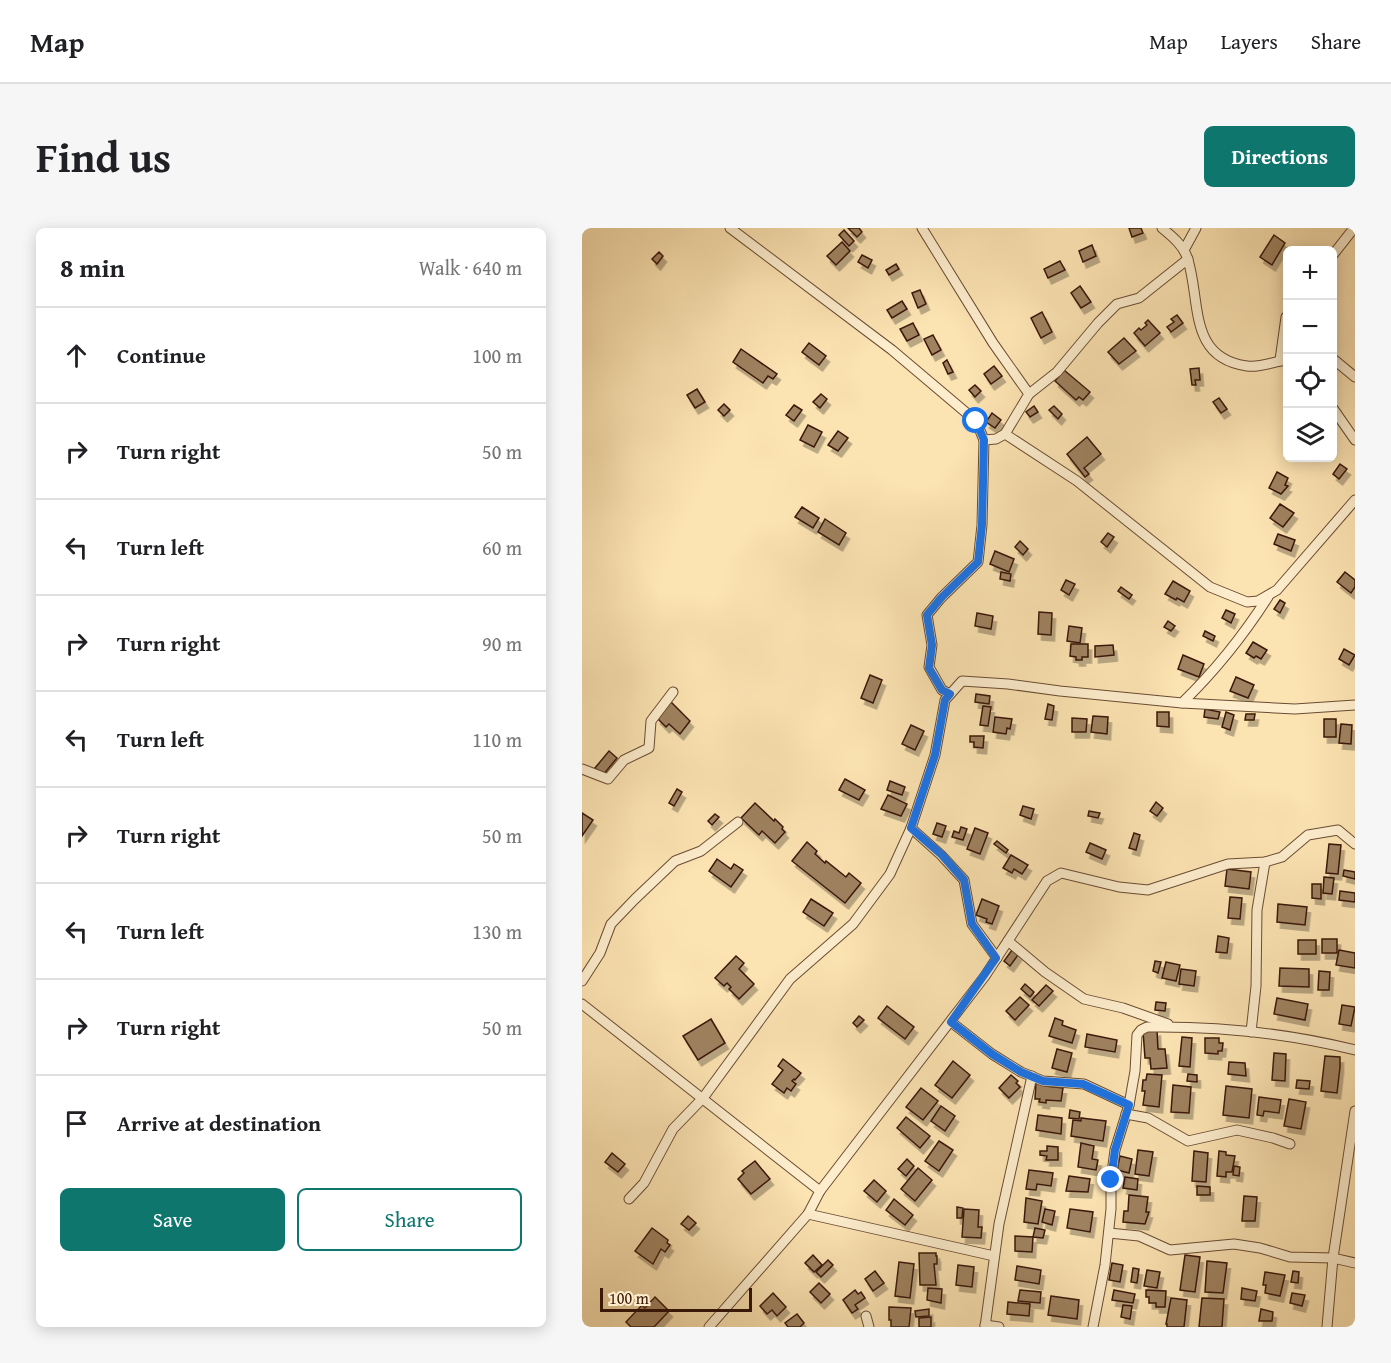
<!DOCTYPE html>
<meta charset="utf-8">
<style>
:root{--surface:#fff;--page:#f6f6f6;--text:#202124;--muted:#757577;--line:#e0e0e0;--accent:#0f766e}
body{margin:0;font-family:"Gentium Book Plus",serif;background:var(--page);color:var(--text)}
.controls{position:absolute;right:18px;top:18px;display:grid;overflow:hidden;border-radius:9px;box-shadow:0 3px 15px #0003}
.controls button{width:54px;height:54px;display:grid;place-items:center;padding:0;border:0;border-bottom:2px solid var(--line);background:var(--surface);color:var(--text);font:30px sans-serif}
.scale{position:absolute;left:18px;bottom:15px;width:152px;box-sizing:border-box;padding-left:6px;border:3px solid #3a1909;border-top:0;font-size:16px;line-height:21px;white-space:nowrap;color:#3a1909;-webkit-text-stroke:4px #fdedcd;paint-order:stroke}
.stop{position:absolute;width:18px;height:18px;margin:-14px;border:4px solid #1a73e8;border-radius:50%;background:#fff}
.stop.end{background:#1a73e8;border-color:#fff;box-shadow:0 2px 6px #0008}
.list{margin:0;padding:0;list-style:none}
h2{display:flex;justify-content:space-between;align-items:center;height:78px;margin:0;padding:0 24px;font-size:26px}
h2 small{font-size:20px;font-weight:400;color:var(--muted)}
.list li{display:grid;grid-template-columns:39px 1fr auto;gap:18px;align-items:center;box-sizing:border-box;height:96px;padding:0 24px;border-top:2px solid var(--line)}
.list b{display:block;font-size:22px;white-space:nowrap}
.list em{font-size:20px;font-style:normal;color:var(--muted)}
.actions{display:flex;gap:12px;padding:18px 24px}
.actions a{flex:1;padding:14px 0;border:2px solid var(--accent);border-radius:9px;text-align:center;font-size:21px;color:var(--accent)}
.actions .main{background:var(--accent);color:#fff}
.icon{flex:none;width:33px;height:33px;fill:none;stroke:currentColor;stroke-width:2;stroke-linecap:round;stroke-linejoin:round}
.map{position:relative;flex:none;width:773px;height:1099px;overflow:hidden;border-radius:9px}
header{display:flex;align-items:center;gap:36px;box-sizing:border-box;height:84px;padding:0 30px;background:var(--surface);border-bottom:2px solid var(--line)}
header strong{font-size:28px}
nav{display:flex;gap:33px;margin-inline-start:auto;font-size:21px}
.intro{display:flex;align-items:center;justify-content:space-between;box-sizing:border-box;height:144px;padding:0 36px}
h1{margin:0;font-size:42px}
.button{padding:15px 27px;border-radius:9px;background:var(--accent);color:#fff;font-size:21px;font-weight:700}
main{display:flex;gap:36px;padding:0 36px}
aside{flex:1;background:var(--surface);border-radius:9px;box-shadow:0 3px 15px #0003}
.map>svg:first-child{display:block}
.building{fill:#9f8261;stroke:#3a1909;stroke-width:1.5;filter:url(#shadow)}
.lines{fill:none;stroke-linecap:round;stroke-linejoin:round}
.street-casing{stroke:#6a4c33;stroke-width:11}
.street{stroke:#fdedcd;stroke-width:9}
.route{stroke:#1a73e8;stroke-width:8}
</style>
<header>
<strong>Map</strong>
<nav><a>Map</a><a>Layers</a><a>Share</a></nav>
</header>
<div class="intro"><h1>Find us</h1><a class="button">Directions</a></div>
<main>
<aside>
<h2>8 min<small>Walk · 640 m</small></h2>
<ul class="list">
<li><svg class="icon" aria-label="ahead" viewBox="0 0 24 24"><path d="M12 20V5M6 11l6-6 6 6"/></svg><div><b>Continue</b></div><em>100 m</em></li>
<li><svg class="icon" aria-label="right" viewBox="0 0 24 24"><path d="M7 20v-9h11M14 6l5 5-5 5"/></svg><div><b>Turn right</b></div><em>50 m</em></li>
<li><svg class="icon" aria-label="left" viewBox="0 0 24 24"><path d="M17 20v-9H6M10 6l-5 5 5 5"/></svg><div><b>Turn left</b></div><em>60 m</em></li>
<li><svg class="icon" aria-label="right" viewBox="0 0 24 24"><path d="M7 20v-9h11M14 6l5 5-5 5"/></svg><div><b>Turn right</b></div><em>90 m</em></li>
<li><svg class="icon" aria-label="left" viewBox="0 0 24 24"><path d="M17 20v-9H6M10 6l-5 5 5 5"/></svg><div><b>Turn left</b></div><em>110 m</em></li>
<li><svg class="icon" aria-label="right" viewBox="0 0 24 24"><path d="M7 20v-9h11M14 6l5 5-5 5"/></svg><div><b>Turn right</b></div><em>50 m</em></li>
<li><svg class="icon" aria-label="left" viewBox="0 0 24 24"><path d="M17 20v-9H6M10 6l-5 5 5 5"/></svg><div><b>Turn left</b></div><em>130 m</em></li>
<li><svg class="icon" aria-label="right" viewBox="0 0 24 24"><path d="M7 20v-9h11M14 6l5 5-5 5"/></svg><div><b>Turn right</b></div><em>50 m</em></li>
<li><svg class="icon" aria-label="arrive" viewBox="0 0 24 24"><path d="M6 21V4h12l-3 4 3 4H6"/></svg><div><b>Arrive at destination</b></div></li>
</ul>
<div class="actions"><a class="main">Save</a><a>Share</a></div>
</aside>
<div class="map">
<svg width="773" height="1099" viewBox="0 0 773 1099">
<defs>
<filter id="shadow"><feDropShadow dx="3.5" dy="6" stdDeviation="0" flood-color="#0004"/></filter>
</defs>
<rect width="100%" height="100%" fill="#fce3b2"/>
<filter id="stains"><feTurbulence type="fractalNoise" baseFrequency=".00333" numOctaves="4"/><feColorMatrix values="0 0 0 0 .2 0 0 0 0 .09 0 0 0 0 .02 0 0 0 .5 -.17"/></filter>
<radialGradient id="worn" r=".72"><stop offset=".6" stop-color="#630" stop-opacity="0"/><stop offset="1" stop-color="#630" stop-opacity=".3"/></radialGradient>
<g class="building">
<polygon points="266,0 277,0 280,4 275,9"/>
<polygon points="547,0 559,0 561,5 550,9"/>
<polygon points="262,2 272,13 267,18 257,7"/>
<polygon points="692,7 703,15 690,37 678,29"/>
<polygon points="260,14 268,23 254,37 245,28"/>
<polygon points="510,17 514,28 501,34 497,23"/>
<polygon points="77,24 81,28 75,36 70,31"/>
<polygon points="280,27 290,32 286,40 276,34"/>
<polygon points="478,33 483,42 466,50 462,41"/>
<polygon points="314,36 317,41 307,47 304,42"/>
<polygon points="498,58 509,74 499,80 489,65"/>
<polygon points="338,62 344,76 336,80 330,65"/>
<polygon points="320,73 325,81 310,90 305,82"/>
<polygon points="460,84 470,104 459,110 449,90"/>
<polygon points="595,87 601,95 589,104 585,99 592,94 589,91"/>
<polygon points="566,92 578,105 563,118 552,105 557,100 559,102 565,97 563,95"/>
<polygon points="331,95 337,107 325,113 318,101"/>
<polygon points="351,107 359,122 350,127 342,111"/>
<polygon points="542,110 554,123 537,136 526,124"/>
<polygon points="227,115 244,128 237,137 220,124"/>
<polygon points="159,121 195,146 191,151 186,148 181,155 151,134"/>
<polygon points="365,132 371,144 366,146 361,135"/>
<polygon points="412,138 420,148 409,156 402,146"/>
<polygon points="617,140 618,152 613,152 614,157 610,157 608,141"/>
<polygon points="482,142 508,164 501,172 497,169 494,172 473,153"/>
<polygon points="393,157 399,163 393,169 387,162"/>
<polygon points="115,161 123,174 113,180 105,167"/>
<polygon points="239,166 245,171 238,180 231,174"/>
<polygon points="637,170 645,181 639,185 631,174"/>
<polygon points="142,176 148,182 142,188 136,182"/>
<polygon points="212,177 220,182 212,193 204,187"/>
<polygon points="452,178 456,184 448,189 444,184"/>
<polygon points="472,178 480,186 476,191 467,182"/>
<polygon points="410,185 419,192 413,200 404,194"/>
<polygon points="226,197 240,204 232,219 218,212"/>
<polygon points="256,203 266,210 256,223 246,217"/>
<polygon points="505,209 519,226 502,240 507,246 503,249 485,226"/>
<polygon points="758,236 765,241 757,251 751,246"/>
<polygon points="695,244 706,250 703,257 706,258 699,266 687,260"/>
<polygon points="698,276 712,285 701,299 688,290"/>
<polygon points="220,279 237,290 231,300 213,289"/>
<polygon points="243,291 264,305 257,317 236,304"/>
<polygon points="526,305 532,309 525,319 519,314"/>
<polygon points="696,306 713,312 709,323 692,316"/>
<polygon points="438,313 446,321 441,327 433,319"/>
<polygon points="413,323 432,331 427,344 408,336"/>
<polygon points="419,344 429,346 428,353 418,351"/>
<polygon points="763,344 773,352 773,359 769,365 755,354"/>
<polygon points="484,352 493,356 487,367 479,362"/>
<polygon points="591,353 608,363 602,374 595,370 594,372 583,366"/>
<polygon points="539,359 550,367 547,371 536,363"/>
<polygon points="698,372 703,375 698,385 692,381"/>
<polygon points="644,382 653,386 649,395 640,390"/>
<polygon points="457,384 470,385 469,407 456,406"/>
<polygon points="395,385 411,388 409,401 393,398"/>
<polygon points="586,393 593,398 589,403 582,399"/>
<polygon points="487,398 500,400 498,415 485,413"/>
<polygon points="623,403 633,408 631,413 621,408"/>
<polygon points="671,414 685,422 679,431 674,428 672,430 664,425"/>
<polygon points="489,416 506,416 506,429 500,429 500,432 494,432 494,429 488,428"/>
<polygon points="531,417 532,427 513,429 513,418"/>
<polygon points="762,421 773,427 767,437 757,431"/>
<polygon points="601,427 622,436 617,449 596,441"/>
<polygon points="288,447 300,452 291,475 279,470"/>
<polygon points="654,449 672,457 666,470 648,463"/>
<polygon points="394,466 408,468 407,476 393,474"/>
<polygon points="89,474 108,493 98,506 87,496 84,499 75,490"/>
<polygon points="466,476 472,478 470,492 463,491"/>
<polygon points="401,478 409,479 406,498 398,497"/>
<polygon points="623,481 638,484 636,491 622,489"/>
<polygon points="575,484 587,484 587,499 575,498"/>
<polygon points="644,484 652,487 648,502 640,499"/>
<polygon points="664,486 673,486 672,492 663,492"/>
<polygon points="511,488 526,489 525,506 509,504"/>
<polygon points="413,489 430,491 428,501 425,500 424,506 411,504"/>
<polygon points="490,490 505,491 504,504 490,504"/>
<rect x="742" y="491" width="12" height="18"/>
<polygon points="759,496 770,497 769,516 757,515"/>
<polygon points="329,497 342,503 333,522 320,516"/>
<polygon points="388,508 402,508 401,520 392,519 392,514 388,514"/>
<polygon points="27,523 35,530 21,547 13,540"/>
<polygon points="263,551 283,562 277,572 257,562"/>
<polygon points="308,553 323,559 320,567 305,562"/>
<polygon points="95,561 100,564 92,578 87,575"/>
<polygon points="306,567 325,576 319,588 299,581"/>
<polygon points="574,574 581,580 575,588 568,583"/>
<polygon points="173,575 192,593 193,591 201,599 200,601 203,604 193,615 180,603 177,607 159,590"/>
<polygon points="441,578 452,581 449,591 438,587"/>
<polygon points="507,583 518,585 516,590 506,588"/>
<polygon points="0,585 11,592 0,608"/>
<polygon points="133,586 137,589 130,597 126,593"/>
<polygon points="355,595 364,598 360,609 351,606"/>
<polygon points="379,599 385,601 381,612 370,609 372,603 377,605"/>
<polygon points="393,600 406,605 398,626 385,621"/>
<polygon points="552,605 558,607 554,622 547,620"/>
<polygon points="415,613 426,622 424,625 412,616"/>
<polygon points="225,614 235,623 233,626 243,635 244,633 264,649 267,645 279,655 263,675 210,633"/>
<polygon points="508,615 524,622 520,631 504,624"/>
<polygon points="747,616 759,617 756,646 744,645"/>
<polygon points="429,627 446,637 440,646 432,641 430,645 421,640"/>
<polygon points="135,631 149,641 152,636 161,642 149,659 127,643"/>
<polygon points="645,641 669,644 667,661 643,658"/>
<polygon points="762,642 773,644 773,651 761,648"/>
<polygon points="742,649 752,650 750,666 741,665"/>
<polygon points="730,656 739,656 739,671 730,670"/>
<polygon points="758,663 773,665 773,674 757,672"/>
<polygon points="648,669 660,670 658,691 646,690"/>
<polygon points="229,671 251,685 242,698 221,684"/>
<polygon points="400,671 417,678 410,696 404,694 405,691 394,687"/>
<polygon points="696,676 725,679 723,697 695,694"/>
<polygon points="636,708 647,710 645,725 634,724"/>
<rect x="740" y="711" width="15" height="14"/>
<rect x="716" y="712" width="18" height="14"/>
<polygon points="430,722 436,727 428,738 422,733"/>
<polygon points="757,722 773,725 773,740 754,737"/>
<polygon points="154,728 162,735 157,741 172,756 157,771 147,761 149,759 145,755 142,758 133,750"/>
<polygon points="573,733 579,734 576,745 571,743"/>
<polygon points="584,734 598,737 594,753 580,750"/>
<polygon points="698,740 727,741 727,759 697,758"/>
<polygon points="599,741 614,743 612,758 597,756"/>
<polygon points="737,743 748,744 747,762 736,762"/>
<polygon points="443,756 452,764 448,769 439,761"/>
<polygon points="464,757 471,763 457,778 450,772"/>
<polygon points="438,769 447,777 433,792 424,783"/>
<polygon points="695,770 726,776 723,792 692,786"/>
<polygon points="574,774 584,775 583,783 573,782"/>
<polygon points="760,777 773,779 769,798 757,796"/>
<polygon points="305,778 332,799 323,811 296,790"/>
<polygon points="277,788 282,792 275,799 271,795"/>
<polygon points="473,790 481,793 480,797 494,802 490,815 467,808"/>
<polygon points="129,791 143,815 116,832 101,808"/>
<polygon points="575,802 576,821 583,821 585,840 569,841 568,830 563,830 561,803"/>
<polygon points="505,806 535,812 533,824 503,819"/>
<polygon points="600,809 610,810 608,839 597,838"/>
<polygon points="623,810 637,810 637,815 641,815 640,823 636,823 636,826 623,825"/>
<polygon points="475,821 490,825 485,844 470,840"/>
<polygon points="692,825 704,826 703,853 690,852"/>
<polygon points="743,828 758,829 758,839 755,865 739,863"/>
<polygon points="201,831 219,845 213,852 212,851 210,853 214,856 209,863 205,860 202,865 190,856 201,842 196,838"/>
<polygon points="371,833 388,847 370,870 353,857"/>
<polygon points="647,834 663,835 664,848 646,846"/>
<polygon points="565,846 580,847 577,879 561,877 563,863 560,863 561,852 564,852"/>
<polygon points="606,846 615,847 615,854 605,853"/>
<polygon points="429,847 436,853 434,855 438,859 427,870 417,860"/>
<polygon points="715,852 728,853 727,861 714,860"/>
<polygon points="454,854 464,855 464,858 481,860 479,873 464,872 464,875 457,874 458,871 453,871"/>
<polygon points="591,857 609,859 607,885 589,884"/>
<polygon points="644,858 670,861 667,890 641,887"/>
<polygon points="339,860 356,873 341,892 324,879"/>
<polygon points="677,869 699,872 697,885 682,883 681,888 675,887"/>
<polygon points="707,871 724,874 719,901 702,898"/>
<polygon points="359,878 373,888 363,903 349,893"/>
<polygon points="488,882 498,884 497,891 487,890"/>
<polygon points="456,887 480,890 479,906 454,902"/>
<polygon points="324,889 348,908 338,920 315,900"/>
<polygon points="499,890 524,893 521,913 489,908 491,892 499,893"/>
<polygon points="357,913 371,922 357,943 343,933"/>
<polygon points="499,915 512,918 510,931 516,932 514,942 496,939"/>
<polygon points="465,918 476,919 476,932 464,932 465,928 458,927 458,923 465,923"/>
<polygon points="556,922 571,924 567,948 553,946"/>
<polygon points="612,923 626,925 624,954 610,953"/>
<polygon points="637,923 644,924 644,927 653,928 650,944 644,944 644,949 635,948"/>
<polygon points="30,925 43,936 36,944 23,934"/>
<polygon points="538,928 550,931 547,945 535,942"/>
<polygon points="325,931 332,938 324,948 316,941"/>
<polygon points="173,933 188,951 169,966 156,951 162,945 160,943"/>
<polygon points="652,938 658,939 657,948 651,947"/>
<polygon points="336,940 350,952 333,973 319,961"/>
<polygon points="447,942 471,945 469,958 455,956 454,962 444,961"/>
<polygon points="487,948 508,951 506,964 484,963"/>
<polygon points="543,949 556,951 555,962 541,960"/>
<polygon points="292,952 304,963 295,974 282,963"/>
<polygon points="615,958 628,959 628,967 615,967"/>
<polygon points="547,967 566,969 564,984 567,984 563,996 541,994 542,983 546,983"/>
<polygon points="662,968 675,969 673,993 660,993"/>
<polygon points="444,970 460,973 456,996 442,994"/>
<polygon points="312,971 331,987 323,997 304,982"/>
<polygon points="375,979 381,980 380,990 375,990"/>
<polygon points="382,981 397,982 396,999 400,999 399,1010 380,1009"/>
<polygon points="463,981 473,983 470,997 460,994"/>
<polygon points="488,981 511,984 508,1004 485,1000"/>
<polygon points="106,988 114,995 107,1002 99,996"/>
<polygon points="70,1000 86,1012 85,1015 88,1017 83,1024 79,1021 71,1036 53,1023"/>
<polygon points="453,1000 463,1002 461,1010 451,1009"/>
<polygon points="433,1008 451,1009 450,1024 433,1023"/>
<polygon points="337,1025 354,1025 354,1028 355,1028 355,1036 352,1036 354,1057 338,1057"/>
<polygon points="231,1027 240,1037 232,1044 223,1035"/>
<polygon points="603,1027 618,1029 613,1064 598,1062"/>
<polygon points="246,1032 251,1037 239,1049 234,1044"/>
<polygon points="625,1033 645,1035 641,1065 623,1064"/>
<polygon points="317,1034 332,1036 328,1070 313,1068"/>
<polygon points="530,1035 541,1037 538,1054 527,1052"/>
<polygon points="376,1037 392,1039 390,1059 374,1057"/>
<polygon points="435,1038 459,1042 457,1056 433,1052"/>
<polygon points="551,1040 557,1041 555,1055 549,1054"/>
<polygon points="565,1042 578,1044 575,1060 562,1058"/>
<polygon points="293,1043 302,1055 291,1063 283,1051"/>
<polygon points="711,1043 717,1044 716,1055 709,1054"/>
<polygon points="683,1044 703,1047 698,1068 683,1065 684,1057 681,1057"/>
<polygon points="237,1055 248,1066 239,1075 228,1064"/>
<polygon points="346,1060 360,1061 359,1075 345,1072"/>
<polygon points="660,1060 675,1063 673,1073 659,1071"/>
<polygon points="273,1062 276,1066 279,1064 283,1070 273,1077 276,1081 270,1085 261,1072"/>
<polygon points="438,1062 459,1064 458,1075 436,1073"/>
<polygon points="532,1062 553,1066 551,1075 530,1072"/>
<polygon points="564,1062 584,1063 583,1079 574,1079 574,1075 567,1075 567,1069 564,1069"/>
<polygon points="191,1065 204,1079 195,1088 190,1082 185,1086 178,1078"/>
<polygon points="710,1065 723,1067 720,1078 708,1075"/>
<polygon points="469,1068 497,1072 495,1091 466,1087"/>
<polygon points="73,1069 87,1083 72,1099 49,1099 44,1094 60,1077 63,1080"/>
<polygon points="589,1070 605,1072 602,1099 585,1099 585,1096 584,1096"/>
<polygon points="620,1070 642,1071 640,1099 617,1099"/>
<polygon points="426,1074 448,1076 447,1088 425,1086"/>
<polygon points="541,1077 550,1078 548,1091 539,1089"/>
<polygon points="307,1079 329,1080 327,1099 309,1099 309,1092 307,1092"/>
<polygon points="347,1081 347,1088 334,1089 333,1083"/>
<polygon points="679,1081 691,1084 690,1093 677,1093"/>
<polygon points="215,1086 222,1095 218,1099 206,1099 203,1095"/>
<polygon points="349,1089 349,1099 337,1099 337,1090"/>
</g>
<g class="lines">
<defs>
<g id="street">
<polyline points="148,0 310,122 394,193 402,212 414,211 423,206"/>
<polyline points="340,0 411,115 447,166 423,206 495,253 628,359 665,374 676,373 695,362 773,272"/>
<path d="M 580,0 C 591,9 602,18 606,32 C 619,74 606,130 665,138 C 679,140 692,133 706,132"/>
<polyline points="602,22 614,0"/>
<polyline points="750,28 772,0"/>
<polyline points="750,130 773,149"/>
<polyline points="698,132 704,89"/>
<polyline points="447,166 475,144 516,95 535,76 557,70 606,31"/>
<polyline points="750,179 773,212"/>
<polyline points="368,466 360,462 347,439 350,417 345,387 359,370 396,334 400,297 402,212"/>
<path d="M 600,475 C 633,443 661,408 686,369"/>
<polyline points="0,541 26,551 42,532 67,520 69,493 91,464"/>
<polyline points="426,713 463,744 502,771 541,780 586,796"/>
<polyline points="415,730 390,696 382,652 359,627 329,600 353,527 363,472 380,453 426,456 478,463 600,475 713,481 773,477"/>
<polyline points="0,753 18,725 29,696 53,671 93,633 119,623 156,594"/>
<polyline points="0,776 238,963"/>
<polyline points="369,794 410,826 439,844 461,853 502,856 547,877"/>
<polyline points="669,804 674,758 675,682 683,634"/>
<polyline points="544,886 566,890 606,913 655,902 691,910 708,916"/>
<polyline points="47,971 62,955 91,901 121,870 208,751 271,696 308,646 329,600"/>
<polyline points="226,986 412,1028"/>
<polyline points="527,1005 557,1008 588,1022 652,1016 678,1020 708,1029 751,1030 773,1035"/>
<polyline points="284,1088 287,1099"/>
<polyline points="403,1097 417,1099"/>
<polyline points="127,1099 226,986 238,963 403,748 465,653 479,645 537,659 566,662 646,636 683,634 700,629 726,607 756,602 773,616"/>
<polyline points="403,1099 417,996 450,848"/>
<path d="M 511,1099 L 523,1037 L 529,981 L 529,952 L 533,922 L 547,877 L 553,843 L 555,807 L 559,802 L 565,799 C 635,798 705,805 773,822"/>
<polyline points="745,1099 751,1030 773,883"/>
</g>
</defs>
<use href="#street" class="street-casing"/>
<use href="#street" class="street"/>
</g>
<g class="lines">
<polyline class="route" points="394,193 402,212 400,297 396,334 359,370 345,387 350,417 347,440 360,462 368,466 363,472 353,527 329,600 360,627 382,652 390,696 414,730 369,794 410,826 439,844 461,853 501,856 547,877 533,922 529,952"/>
</g>
<rect width="100%" height="100%" filter="url(#stains)"/>
<rect width="100%" height="100%" fill="url(#worn)"/>
</svg>
<div class="controls">
<button>+</button>
<button>−</button>
<button><svg class="icon" aria-label="locate" viewBox="0 0 24 24"><circle cx="12" cy="12" r="6"/><path d="M12 2v4M12 18v4M2 12h4M18 12h4"/></svg></button>
<button><svg class="icon" aria-label="layers" viewBox="0 0 24 24"><path d="M12 4l9 5-9 5-9-5zM3 14l9 5 9-5"/></svg></button>
</div>
<div class="scale">100 m</div>
<div class="stop" style="left:394px;top:193px"></div>
<div class="stop end" style="left:529px;top:952px"></div>
</div>
</main>
